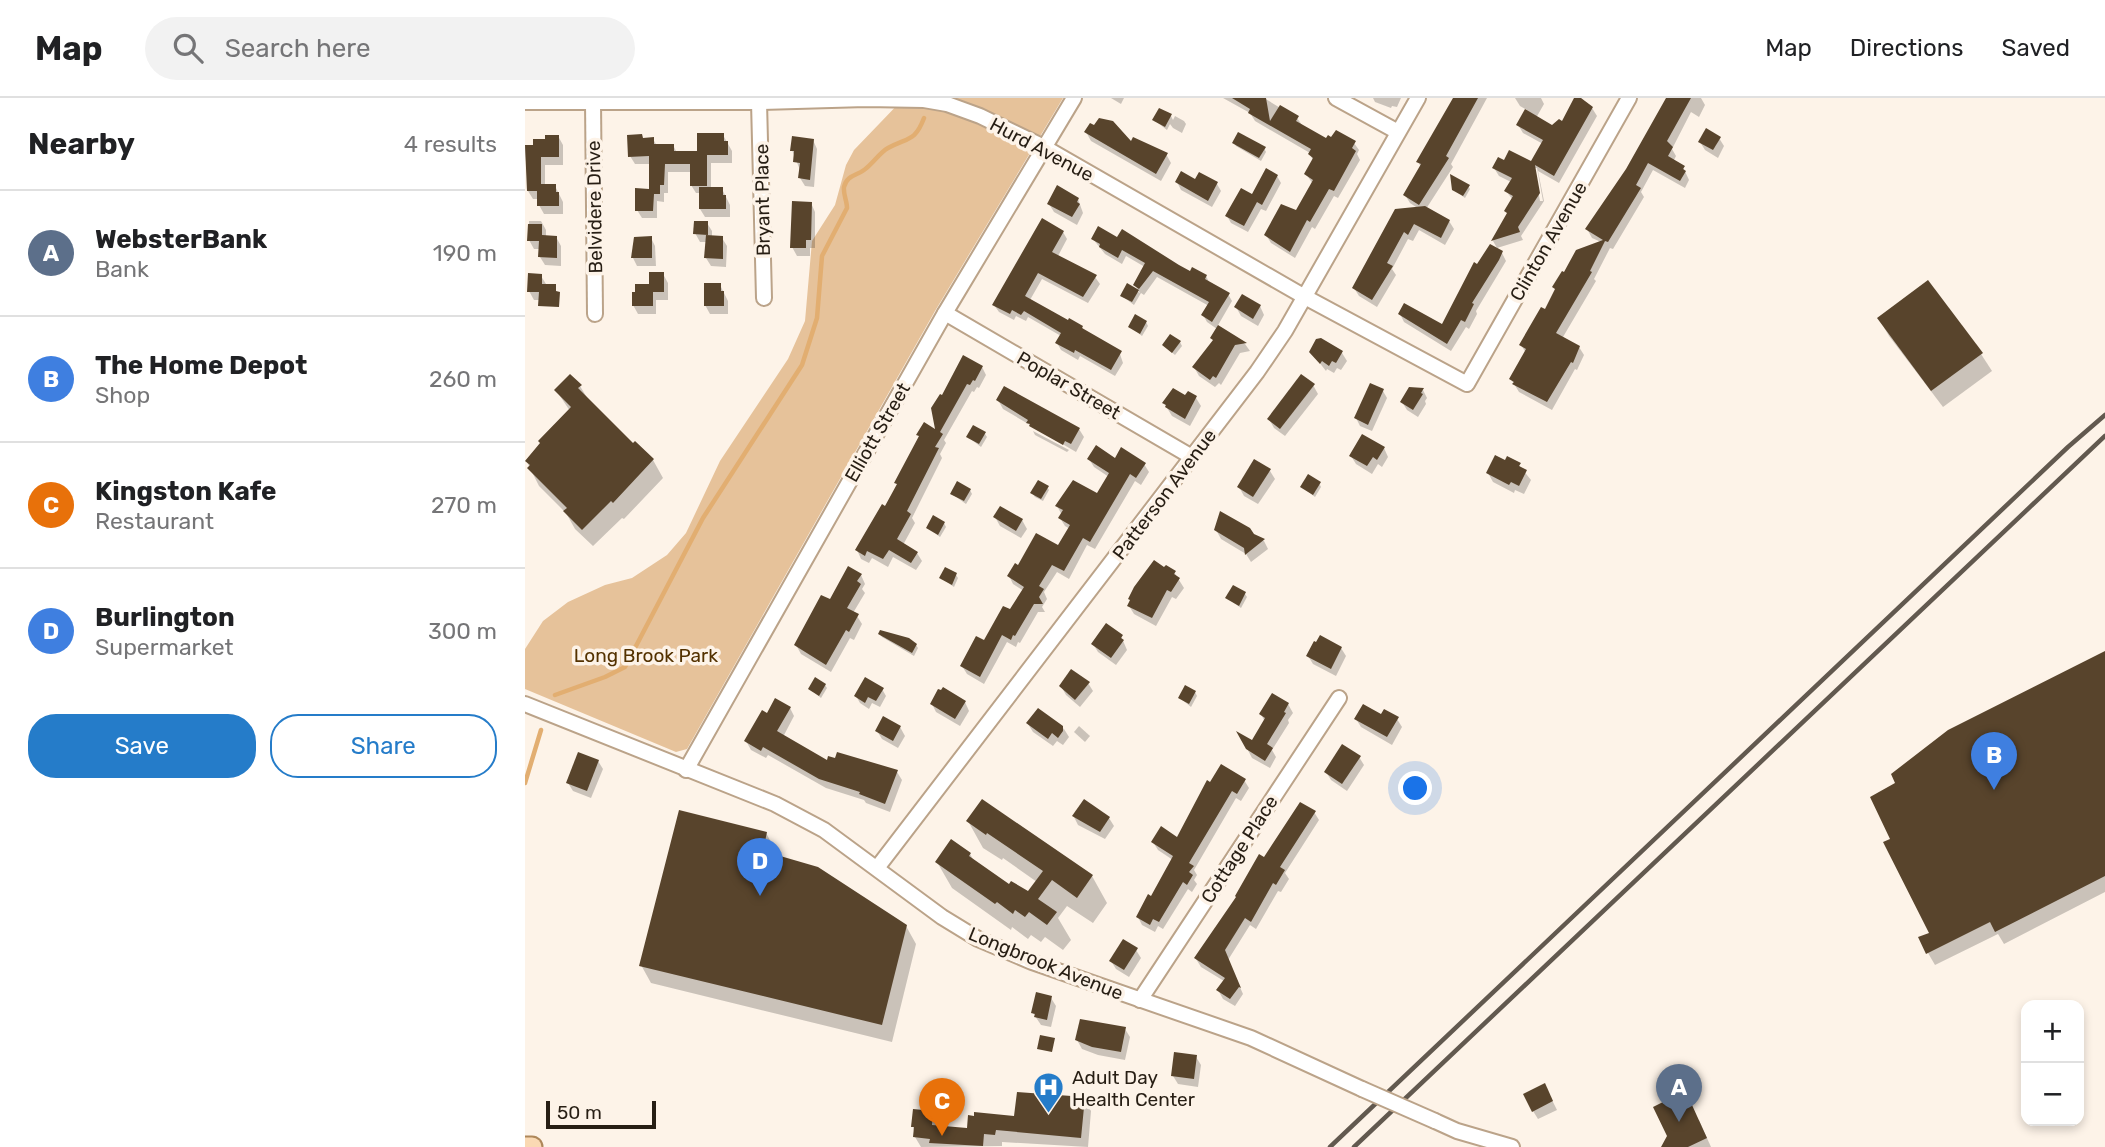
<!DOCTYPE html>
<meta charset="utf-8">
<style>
:root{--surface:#fff;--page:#f2f2f2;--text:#202124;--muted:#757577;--line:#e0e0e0;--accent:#257cc9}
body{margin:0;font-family:Rubik,sans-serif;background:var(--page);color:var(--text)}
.controls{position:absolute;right:21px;bottom:21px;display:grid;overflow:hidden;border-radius:14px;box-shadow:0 4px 10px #0003}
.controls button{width:63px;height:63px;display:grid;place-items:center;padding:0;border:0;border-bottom:2px solid var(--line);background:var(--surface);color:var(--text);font:35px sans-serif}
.scale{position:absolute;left:21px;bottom:18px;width:110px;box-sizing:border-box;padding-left:7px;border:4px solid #271e14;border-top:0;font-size:19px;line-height:24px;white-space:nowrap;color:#271e14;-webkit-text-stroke:5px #fdf3e8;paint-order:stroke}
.you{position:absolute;left:891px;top:691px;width:24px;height:24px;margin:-18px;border:5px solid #fff;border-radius:50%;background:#1a73e8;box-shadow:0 0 0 10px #1a73e833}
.badge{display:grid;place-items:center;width:46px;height:46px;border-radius:50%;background:var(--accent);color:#fff;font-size:23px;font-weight:700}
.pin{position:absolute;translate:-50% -58px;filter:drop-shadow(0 2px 4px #0008)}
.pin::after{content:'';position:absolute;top:37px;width:24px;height:21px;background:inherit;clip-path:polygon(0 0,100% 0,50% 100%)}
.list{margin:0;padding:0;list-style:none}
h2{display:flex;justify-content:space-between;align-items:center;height:91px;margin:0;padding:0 28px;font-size:30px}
h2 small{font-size:23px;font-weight:400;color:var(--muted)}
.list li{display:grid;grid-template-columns:46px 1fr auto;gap:21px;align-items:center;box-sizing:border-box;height:126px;padding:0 28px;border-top:2px solid var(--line)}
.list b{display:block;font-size:26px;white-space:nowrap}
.list p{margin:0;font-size:23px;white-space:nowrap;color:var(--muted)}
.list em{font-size:23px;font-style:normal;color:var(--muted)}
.actions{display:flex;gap:14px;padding:21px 28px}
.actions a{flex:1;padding:16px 0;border:2px solid var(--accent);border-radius:28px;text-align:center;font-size:24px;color:var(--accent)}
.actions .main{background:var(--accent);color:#fff}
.icon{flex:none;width:38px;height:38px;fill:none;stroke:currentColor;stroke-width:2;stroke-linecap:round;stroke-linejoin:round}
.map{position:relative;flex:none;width:1580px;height:1049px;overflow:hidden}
header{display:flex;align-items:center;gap:42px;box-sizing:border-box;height:98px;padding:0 35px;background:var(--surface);border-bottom:2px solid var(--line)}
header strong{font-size:33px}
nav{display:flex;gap:38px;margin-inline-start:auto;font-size:24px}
.search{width:490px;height:63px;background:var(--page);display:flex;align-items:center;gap:18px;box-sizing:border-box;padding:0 24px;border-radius:38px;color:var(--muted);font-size:26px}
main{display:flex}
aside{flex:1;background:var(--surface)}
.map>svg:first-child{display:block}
.green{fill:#e6c29a}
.shadow{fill:#0003;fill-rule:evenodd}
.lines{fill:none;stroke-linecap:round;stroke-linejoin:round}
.stream{stroke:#e2ae71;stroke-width:4.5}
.building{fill:#58442c}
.minor-casing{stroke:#bba389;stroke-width:18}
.major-casing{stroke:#ae875a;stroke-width:23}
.minor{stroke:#fff;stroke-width:14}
.major{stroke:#fad9b3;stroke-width:19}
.rail{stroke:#62594f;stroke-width:4.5}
.minor-bridge-casing{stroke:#bba389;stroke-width:18;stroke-linecap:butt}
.minor-bridge{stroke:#fff;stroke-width:14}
.labels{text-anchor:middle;stroke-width:7;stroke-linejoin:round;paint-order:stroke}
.street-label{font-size:19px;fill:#271e14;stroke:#fdf3e8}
.park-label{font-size:19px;fill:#543200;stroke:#fdf3e8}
.poi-label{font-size:19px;fill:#271e14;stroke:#fdf3e8;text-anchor:start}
</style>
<header>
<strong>Map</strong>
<div class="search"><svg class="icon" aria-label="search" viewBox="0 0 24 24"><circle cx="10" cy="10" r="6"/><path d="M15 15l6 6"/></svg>Search here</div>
<nav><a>Map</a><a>Directions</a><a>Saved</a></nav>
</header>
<main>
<aside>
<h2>Nearby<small>4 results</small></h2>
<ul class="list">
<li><span class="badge" style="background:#5c6f8a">A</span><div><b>WebsterBank</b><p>Bank</p></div><em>190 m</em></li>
<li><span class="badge" style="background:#3f7fe0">B</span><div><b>The Home Depot</b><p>Shop</p></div><em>260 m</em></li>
<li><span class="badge" style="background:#e8710a">C</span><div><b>Kingston Kafe</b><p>Restaurant</p></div><em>270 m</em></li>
<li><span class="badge" style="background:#3f7fe0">D</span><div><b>Burlington</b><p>Supermarket</p></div><em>300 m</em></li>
</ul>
<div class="actions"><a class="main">Save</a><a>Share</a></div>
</aside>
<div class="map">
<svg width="1580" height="1049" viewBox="0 0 1580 1049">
<rect width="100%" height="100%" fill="#fdf3e8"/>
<polygon class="green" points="379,0 538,0 410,213 162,651 151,654 0,591 0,551 18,523 43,504 80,487 107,480 142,457 161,435 195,363 263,261 280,223 287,143 310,107 321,67 329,52"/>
<g class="shadow">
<polygon points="586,0 599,0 596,6"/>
<polygon points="698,0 739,0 772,20 777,27 802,43 829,45 834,52 832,56 835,62 813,100 809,98 790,131 787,129 770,160 746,145 741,137 772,114 788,86 781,76 788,63 785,55 730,23 725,15"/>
<polygon points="848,0 876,0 872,9 867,8 866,10 850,4"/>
<polygon points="929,0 962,0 926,66 928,69 901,111 924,123 929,131 920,147 894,132 888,143 883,141 867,171 871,177 852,209 834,198 829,190 894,111 885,105 880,97 896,69 893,64"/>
<path d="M 990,0 L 1016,0 L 1019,6 L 1011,20 L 1027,29 L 1067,10 L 1072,18 L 1034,85 L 1013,73 L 1019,103 L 996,138 L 998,142 L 972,150 L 968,143 L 983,117 L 988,102 L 981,93 L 986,84 L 974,78 L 969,70 L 980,65 L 1007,65 L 1018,46 L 998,35 L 993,27 L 1002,12 L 995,8 ZM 1009,70 L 1012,70 L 1018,103 L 1015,103 Z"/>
<polygon points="1144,0 1176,0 1180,7 1174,19 1166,14 1147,51 1151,58 1148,64 1158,69 1164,82 1160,90 1128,72 1116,94 1119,99 1088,151 1085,150 1069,181 1071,183 1038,239 1054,249 1059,257 1052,272 1050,271 1027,312 994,294 986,281 1001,255 996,247 1076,144 1067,140 1062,131 1084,102"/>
<polygon points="646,18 648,22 650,18 659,23 661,26 657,35 648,30 645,26 642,32 629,22"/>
<polygon points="561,34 641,56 646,65 636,83 566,43"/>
<polygon points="198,37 207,53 207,65 186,65 186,91 197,91 205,107 205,119 180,119 175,111 175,95 171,95 166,87 166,74 143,74 143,95 139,95 139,104 132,103 132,120 117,120 112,112 125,92 126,66 110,66 105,58 119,42 128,41 132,48 148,47 152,55 174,54"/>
<polygon points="33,38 38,47 38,67 20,67 20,88 30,88 38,104 38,116 19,116 14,107 14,101 8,101 3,93 0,49 10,49"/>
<polygon points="1194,40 1199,48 1193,60 1180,52 1175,44"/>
<polygon points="288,42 292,51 289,89 280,88 275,80 275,72 267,52"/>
<polygon points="709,45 739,50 741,54 736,63 711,48"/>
<polygon points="752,78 756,85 741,113 736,111 723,134 706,125 702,118"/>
<polygon points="652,84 692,86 696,93 687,109 656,92"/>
<polygon points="943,88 945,91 940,100 929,92"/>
<polygon points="553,101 558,115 552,127 529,114 524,106"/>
<polygon points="286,105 290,114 290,150 285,150 285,158 272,158 267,149"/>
<polygon points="4,123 16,123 21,132 21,139 31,139 36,148 36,168 20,167 15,159 15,151 9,151 4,142"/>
<polygon points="182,125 187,133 187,139 197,140 202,148 201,169 186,168 181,160 182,144 175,144 170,135"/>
<polygon points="538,134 542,141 533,158 570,179 575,186 563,205 517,181 505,202 544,224 557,229 560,234 594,253 598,265 590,278 555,258 553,262 536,252 532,245 536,238 503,219 501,223 491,218 489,222 474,214 469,207"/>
<polygon points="126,140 130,148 131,168 112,168 108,160"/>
<polygon points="568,141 665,175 681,178 685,186 703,196 707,203 692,229 720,246 725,253 715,255 696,287 694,285 690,289 674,278 669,269 689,244 687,240 692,231 682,224 678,217 684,208 632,179 619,197 616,195 609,207 597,198 603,188 615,195 610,187 620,169 601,158 597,166 580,156"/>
<polygon points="977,155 981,163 951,213 952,216 944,231 941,229 926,253 879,224 875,216 918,228 953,169"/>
<polygon points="138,176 143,185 143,202 131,202 131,216 113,216 108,207"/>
<polygon points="16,178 21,186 21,202 9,202 4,193"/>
<polygon points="195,187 203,203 203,216 185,216 180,207"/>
<polygon points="735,208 739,217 733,228 716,218 711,209"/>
<polygon points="1354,221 1456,256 1467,273 1418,309 1364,238"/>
<polygon points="621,224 623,228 617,238 605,229"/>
<polygon points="655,244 657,248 650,257 639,248"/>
<polygon points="786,254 817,255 822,263 816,272 812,270 809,275 802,271 801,273"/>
<polygon points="457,269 461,277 454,290 452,289 449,294 447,293 419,342 421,345 415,356 417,360 387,420 390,425 378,447 392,455 397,463 391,472 368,459 363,469 347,460 344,465 336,461 332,452 373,388 371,385 395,340 393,337 412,334 418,300"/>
<polygon points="45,278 55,288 64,303 108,348 128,362 138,380 99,421 97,420 68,448 50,431 41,415 14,388 1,362 45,313 31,292"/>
<polygon points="788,287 793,296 760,338 749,330 744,321"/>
<polygon points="898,292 902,300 900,303 901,306 893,319 882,312 877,304"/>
<polygon points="858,293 862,300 847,333 835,328 831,320"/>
<polygon points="661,299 671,300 676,308 665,328 647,318 639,305"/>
<polygon points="473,302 554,331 559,339 551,354 478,311"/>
<polygon points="508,333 544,352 542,354 510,337"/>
<polygon points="460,336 462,339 456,349 443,339"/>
<polygon points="859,350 863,359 857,369 853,366 847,376 831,366 826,358"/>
<polygon points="564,361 619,366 624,374 616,387 610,383 570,451 562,447 544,481 532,474 519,494 522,501 517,509 520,514 513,514 495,545 493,544 491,549 482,544 459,586 442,576 437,568 485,514 499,493 488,486 484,478 494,469 534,449 545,431 540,428 535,420 537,417 532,408 573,397 584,379 569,369"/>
<polygon points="994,367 1006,382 999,396 990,392 989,395 968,384 963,375"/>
<polygon points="745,373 750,381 733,406 719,398 714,389"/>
<polygon points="794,385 796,389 790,399 777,389"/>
<polygon points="522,389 524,392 518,403 510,399 507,395"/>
<polygon points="445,392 447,396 441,406 427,396"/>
<polygon points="696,416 739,443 743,451 726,464 721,456 696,441 691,432"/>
<polygon points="470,419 497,422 502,431 496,440 475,428"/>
<polygon points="419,425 421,429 415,439 403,430"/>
<polygon points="649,474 659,490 651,501 647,499 631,528 609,516 604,508"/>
<polygon points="336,477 340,486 337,491 340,495 328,515 332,518 337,526 329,542 325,540 306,574 276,556 271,547 306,504"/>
<polygon points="431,477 433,480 429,489 416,480"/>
<polygon points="720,496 722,499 716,510 702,500"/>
<polygon points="355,536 391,547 393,550 389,558 357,539"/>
<polygon points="596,538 602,552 591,567 573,554 568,546"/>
<polygon points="816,550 821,558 811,578 788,566 783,558"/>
<polygon points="1580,555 1580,794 1479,846 1473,836 1410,867 1403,855 1407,836"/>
<polygon points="563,585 568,593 555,609 541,597 536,588"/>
<polygon points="300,587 302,590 296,600 285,591"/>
<polygon points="357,591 361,598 355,609 347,605 344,611 335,605 331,598"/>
<polygon points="670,594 672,598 666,609 655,600"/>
<polygon points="440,604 444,613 435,628 411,614 407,606"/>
<polygon points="763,606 768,615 763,622 764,625 747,652 751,659 745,670 727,660 715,637 727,644 740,624 736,616"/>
<polygon points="265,610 269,618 258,639 303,665 372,674 377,682 365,714 341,705 339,702 301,690 243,657 241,660 226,652 221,643"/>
<polygon points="513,612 539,631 544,639 538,647 532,643 528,648 508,634 503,626"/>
<polygon points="857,618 872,621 877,629 867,647 836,629 831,621"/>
<polygon points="554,628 565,638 560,644 549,634"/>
<polygon points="375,629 380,638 373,650 357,641 352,633"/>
<polygon points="834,659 839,667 822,693 806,682 801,674"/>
<polygon points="73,663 78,671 66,700 48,693 43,685"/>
<polygon points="719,682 724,690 716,703 711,700 669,772 672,777 669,782 672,786 667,794 663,791 638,831 633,828 630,834 617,827 613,819 627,800 648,762 633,752 628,744 653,741 682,685"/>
<polygon points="789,714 794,722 760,775 764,781 756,794 753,793 731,831 725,827 703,862 718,896 710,908 698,901 693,892 699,883 676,869 671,861 739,761"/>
<polygon points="549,719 584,720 589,728 580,741 553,727"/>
<polygon points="443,723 567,778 582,805 568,825 542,808 533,820 546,842 538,852 520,839 516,844 506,837 503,841 487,829 486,832 427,790 412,764 445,756 449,763 484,788 504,795 512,784 478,760 477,762 458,750"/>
<polygon points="241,735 251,753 250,758 381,828 391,846 367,944 126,885 116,867"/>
<polygon points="611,852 616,860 604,879 591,871 586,863"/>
<polygon points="526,900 531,908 526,929 516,927 508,915"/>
<polygon points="600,931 605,939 600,962 573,957 557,951 552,942"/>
<polygon points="671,959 676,967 673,989 653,986 648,978"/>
<polygon points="1024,996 1032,1012 1013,1021 1008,1013"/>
<polygon points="559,1001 566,1013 563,1049 477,1044 477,1048 396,1049 390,1039 388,1028 407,1015 414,1029 443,1032"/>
<polygon points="1174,1022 1186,1049 1138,1049 1144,1038"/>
</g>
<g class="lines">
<g class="stream">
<path d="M 30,597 L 80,579 L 100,569 L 178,420 L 277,267 L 292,220 L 297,158 L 322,110 C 322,103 318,96 319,89 C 322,77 331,78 339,72 C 348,66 354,55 363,50 C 383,39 390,44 399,20"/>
<polyline points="0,685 16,632"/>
</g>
</g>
<g class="building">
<polygon points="707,0 741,0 745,23 755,7 774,18 771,23 801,40 803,37 806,39 811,32 831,43 827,50 831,53 809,93 804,91 785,124 782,122 765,154 739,137 756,106 771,112 788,82 779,76 788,60 783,56 786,51 723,15 725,11"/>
<polygon points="928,0 953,0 921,58 924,60 894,107 878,97 896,66 891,64"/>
<polygon points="1049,0 1056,0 1068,9 1029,78 1010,67 1015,95 993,129 995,134 966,143 982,115 979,113 988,98 979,93 987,80 967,70 973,59 979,62 984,52 1006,63 1018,42 991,27 1000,11 1027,27 1034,21 1037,23"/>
<polygon points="1141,0 1166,0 1142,43 1148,49 1143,58 1160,68 1158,71 1161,73 1155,83 1123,65 1111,87 1116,90 1083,144 1080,143 1065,173 1067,174 1031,235 1055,248 1048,265 1046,264 1022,304 987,286 989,284 984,281 1001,251 994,247 1016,209 1020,211 1030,191 1027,189 1037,173 1039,174 1051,152 1078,142 1060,131 1101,71"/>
<polygon points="634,10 647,16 640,29 627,22"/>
<polygon points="574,20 588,23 606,43 608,39 643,55 631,76 559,34 565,25 569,27"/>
<polygon points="1181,30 1196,39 1188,52 1173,44"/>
<polygon points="713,34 741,49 734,60 707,45"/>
<polygon points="172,35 199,35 199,43 203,43 203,57 182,57 182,88 165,88 165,66 140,66 139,87 135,87 135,96 129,96 128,113 110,113 110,90 124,91 124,58 103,59 102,37 117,36 118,40 129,39 129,46 149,46 149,53 172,53"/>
<polygon points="20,37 34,37 34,59 16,59 16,86 31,86 31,94 34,94 34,108 12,108 12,93 2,93 0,47 8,47 8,41 20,41"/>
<polygon points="267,38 289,41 285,82 273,80 275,65 268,64 269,53 265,53"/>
<polygon points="741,70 753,77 737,107 732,104 719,128 700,118 716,90 727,96"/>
<polygon points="656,73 670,81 674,74 693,84 683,103 650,84"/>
<polygon points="925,76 945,87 938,98 927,92"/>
<polygon points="532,87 554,100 552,104 555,106 547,119 522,106"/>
<polygon points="174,89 198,89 198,97 201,97 201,111 174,111"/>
<polygon points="267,103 287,104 286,142 281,142 281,150 265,150"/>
<polygon points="900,108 925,122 916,140 889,126 883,137 879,134 862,165 868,168 847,202 827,190 870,111"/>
<polygon points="517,120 539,133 527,154 572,177 558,199 513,175 500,198 543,222 544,220 558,228 557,230 597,253 586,272 550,252 549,255 530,245 536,235 499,213 496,217 487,212 485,216 467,207"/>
<polygon points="169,123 183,123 183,137 168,136"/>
<polygon points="3,126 17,126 17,137 32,138 32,160 13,159 14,143 2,143"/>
<polygon points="573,128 592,139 597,131 654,167 665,173 667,169 682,177 680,181 705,195 687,224 676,217 684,204 628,173 614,191 608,187 620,165 597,152 593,160 574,149 575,146 566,141"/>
<polygon points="181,137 198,138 198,161 179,160"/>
<polygon points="127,138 127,160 106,160 109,139"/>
<polygon points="965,146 978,153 974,162 947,205 949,206 940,224 936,222 922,246 873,216 879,205 917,226 949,164 952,166"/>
<polygon points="124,174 139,174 139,194 128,194 128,208 107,208 107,194 110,194 110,186 124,186"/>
<polygon points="3,175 17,176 17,186 31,186 31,193 35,194 34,209 13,208 14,194 2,194"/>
<polygon points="1403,182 1458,255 1406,293 1352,220"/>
<polygon points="179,185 196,185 196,193 199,193 199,208 179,208"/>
<polygon points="602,185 614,192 607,204 595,198"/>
<polygon points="717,196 736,207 728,221 709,209"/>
<polygon points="610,216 622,223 615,236 603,229"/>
<polygon points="693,227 722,245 710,247 691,280 688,278 685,282 667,269 688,242 685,240"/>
<polygon points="645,236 656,243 647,255 637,247"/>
<polygon points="796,240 818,253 811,265 807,263 804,268 797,263 795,266 784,254 791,241"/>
<polygon points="438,257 458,268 450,283 448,282 445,287 442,286 415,334 418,336 410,349 414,350 382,413 386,416 372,441 393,454 386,465 364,452 358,461 342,453 340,458 330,452 357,406 360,408 372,386 369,385 394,338 391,337 399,324 410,331 406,310 415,296 417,297"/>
<polygon points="45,276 57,287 53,290 108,345 110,343 129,361 88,405 86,403 57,432 38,413 42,410 2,370 5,367 0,363 15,345 13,343 46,309 29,292"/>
<polygon points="776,276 790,286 755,331 742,321"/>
<polygon points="845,285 859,291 843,327 829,320"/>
<polygon points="479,288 555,330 546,346 540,343 538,347 504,328 505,326 501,325 503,322 471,302"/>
<polygon points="884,289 899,290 896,295 898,296 888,312 875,304"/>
<polygon points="648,290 660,297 663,293 672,298 660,321 640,309 641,307 637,305"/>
<polygon points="448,327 461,334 454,346 441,339"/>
<polygon points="837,336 860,349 852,362 848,359 842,368 824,358"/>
<polygon points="571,347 590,360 596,349 621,365 611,380 605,376 565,444 558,440 539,473 527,467 514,488 519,491 514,499 518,506 509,506 490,538 488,537 486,542 477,537 455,579 435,568 451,538 459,542 478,508 485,511 499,489 482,478 490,465 493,467 511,435 533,447 545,427 533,420 538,412 530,408 548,382 572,395 584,375 562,361"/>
<polygon points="970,357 980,362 982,358 996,365 994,368 1002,372 994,388 986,384 984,387 961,375"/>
<polygon points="729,361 746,371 728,399 712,389"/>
<polygon points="783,376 796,384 788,397 775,389"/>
<polygon points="513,382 524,388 516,401 505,395"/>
<polygon points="432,383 446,391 439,403 425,396"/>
<polygon points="475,408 498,421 491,433 468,419"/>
<polygon points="695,413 725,430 729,436 740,441 720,457 719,450 689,432"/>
<polygon points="408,417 420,424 413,437 401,430"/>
<polygon points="629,462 639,469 641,467 651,473 649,476 655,480 646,494 642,492 627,520 602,508 605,502 603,501 609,489"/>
<polygon points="323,468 337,476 332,483 336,486 322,510 334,516 324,534 321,532 301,567 269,547 296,497 305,501"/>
<polygon points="420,469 432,475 427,487 414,480"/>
<polygon points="708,487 721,494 714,508 700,500"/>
<polygon points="581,525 598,537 596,540 599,542 586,560 566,546"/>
<polygon points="355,532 384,540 392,546 387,555 353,536"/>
<polygon points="795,537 817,549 806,571 781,558 789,543 791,544"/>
<polygon points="1580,553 1580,778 1470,834 1465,824 1401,856 1393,839 1404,835 1358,744 1365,741 1345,699 1370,685 1366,676 1423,632"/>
<polygon points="546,571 565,584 550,602 534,588"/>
<polygon points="290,579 301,586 294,598 283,591"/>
<polygon points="340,579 359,590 351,603 343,599 340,605 329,598"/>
<polygon points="660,587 671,593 664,606 653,600"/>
<polygon points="418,589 441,603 430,621 405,606 413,591 416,592"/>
<polygon points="747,595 764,605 759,614 761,615 742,646 748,650 740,663 721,651 711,633 727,642 740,620 734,616"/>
<polygon points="250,600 266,609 252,633 302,662 303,658 310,660 312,654 373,672 360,706 334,696 335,694 294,681 238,649 236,653 219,643 237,612 242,615"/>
<polygon points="838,606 856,616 859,611 874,619 862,639 829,621"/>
<polygon points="513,610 538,628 538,633 533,640 527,635 523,641 501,625"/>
<polygon points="358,618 376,628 368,643 350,633"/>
<polygon points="817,646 836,658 817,686 799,674"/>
<polygon points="53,654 74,662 62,693 41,685"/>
<polygon points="696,666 721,681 712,696 707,693 664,765 669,768 664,774 668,777 662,787 658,784 634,824 628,821 625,827 611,819 623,796 626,798 648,758 626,744 636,728 652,739 682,682 685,684"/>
<polygon points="457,701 568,777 552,800 527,782 513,801 532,814 522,827 504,814 500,819 490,812 488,816 472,804 470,806 410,764 426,741 446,755 444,758 484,786 486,783 503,793 518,773 462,735 461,737 441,723"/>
<polygon points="559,701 585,719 575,734 547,718"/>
<polygon points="775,704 791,713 755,769 760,772 751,787 748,785 726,824 720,820 700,852 716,890 714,889 705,901 691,892 700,880 669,860 711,799 710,798 734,756 739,759"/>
<polygon points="154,712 242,734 238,753 293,769 382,827 357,927 114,868"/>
<polygon points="598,841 613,850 599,872 584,863"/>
<polygon points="511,894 527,898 522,922 509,919 510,916 506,915"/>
<polygon points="555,921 601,929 596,954 567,949 550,942"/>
<polygon points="515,937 530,940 527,954 512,951"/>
<polygon points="649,954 672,957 669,981 646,978"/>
<polygon points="1020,985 1028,1003 1007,1014 998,996"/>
<polygon points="492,994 560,999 556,1040 471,1032 470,1037 459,1036 458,1048 404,1045 405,1041 388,1039 389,1029 386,1029 388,1011 408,1013 407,1027 442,1030 443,1017 449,1018 449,1014 489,1018"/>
<polygon points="1158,994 1165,1008 1167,1007 1182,1040 1163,1049 1136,1049 1142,1038 1128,1009"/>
</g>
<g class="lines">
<defs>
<g id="minor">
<polyline points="811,0 873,34"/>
<polyline points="68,3 70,216"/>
<polyline points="0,4 234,4 341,1 399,2 422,6 455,18 519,49 780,199 942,286 1104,0"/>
<polyline points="234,4 239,200"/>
<polyline points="420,215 667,359"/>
<polyline points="0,606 250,706 299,732 417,819 453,841 507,864 726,940 837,991"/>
<polyline points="161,672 420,215 549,0"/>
<polyline points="352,770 732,274 760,233 893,0"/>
<polyline points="615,902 814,600"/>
<polyline points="910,1023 932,1033 987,1049"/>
</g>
<polyline id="major" points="0,1049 7,1049"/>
</defs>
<use href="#minor" class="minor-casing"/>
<use href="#major" class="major-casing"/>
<use href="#minor" class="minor"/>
<use href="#major" class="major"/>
<g class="rail">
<polyline points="805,1049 1543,349 1580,317"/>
<polyline points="829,1049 1580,338"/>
</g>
<defs>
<polyline id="minor-bridge" points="837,991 910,1023"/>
</defs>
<use href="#minor-bridge" class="minor-bridge-casing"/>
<use href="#minor-bridge" class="minor-bridge"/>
</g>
<defs>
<symbol id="hospital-pin" viewBox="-11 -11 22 30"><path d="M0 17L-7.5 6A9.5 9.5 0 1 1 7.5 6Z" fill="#257cc9" stroke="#fdf3e8"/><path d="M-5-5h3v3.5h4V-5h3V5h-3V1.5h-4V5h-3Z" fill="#fff"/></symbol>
</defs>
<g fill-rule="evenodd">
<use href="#hospital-pin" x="506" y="972" width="35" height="47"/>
</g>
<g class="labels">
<g class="street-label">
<text transform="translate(517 51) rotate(28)" y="7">Hurd Avenue</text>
<text transform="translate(237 102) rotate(-91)" y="7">Bryant Place</text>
<text transform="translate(69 109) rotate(-91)" y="7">Belvidere Drive</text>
<text transform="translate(1023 143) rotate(-60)" y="7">Clinton Avenue</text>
<text transform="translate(544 287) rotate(30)" y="7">Poplar Street</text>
<text transform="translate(352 334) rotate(-60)" y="7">Elliott Street</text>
<text transform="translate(639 396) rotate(-53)" y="7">Patterson Avenue</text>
<text transform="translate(714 751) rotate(-57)" y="7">Cottage Place</text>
<text transform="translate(521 865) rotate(22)" y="7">Longbrook Avenue</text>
</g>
<g class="park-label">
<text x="121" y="564">Long Brook Park</text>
</g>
<g class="poi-label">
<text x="547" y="986">Adult Day<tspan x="547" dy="22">Health Center</tspan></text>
</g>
</g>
</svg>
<div class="controls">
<button>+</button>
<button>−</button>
</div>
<div class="scale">50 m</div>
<div class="you"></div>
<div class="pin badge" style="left:1154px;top:1024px;background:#5c6f8a">A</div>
<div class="pin badge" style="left:1469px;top:692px;background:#3f7fe0">B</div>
<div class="pin badge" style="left:417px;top:1038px;background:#e8710a">C</div>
<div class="pin badge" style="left:235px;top:798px;background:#3f7fe0">D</div>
</div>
</main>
